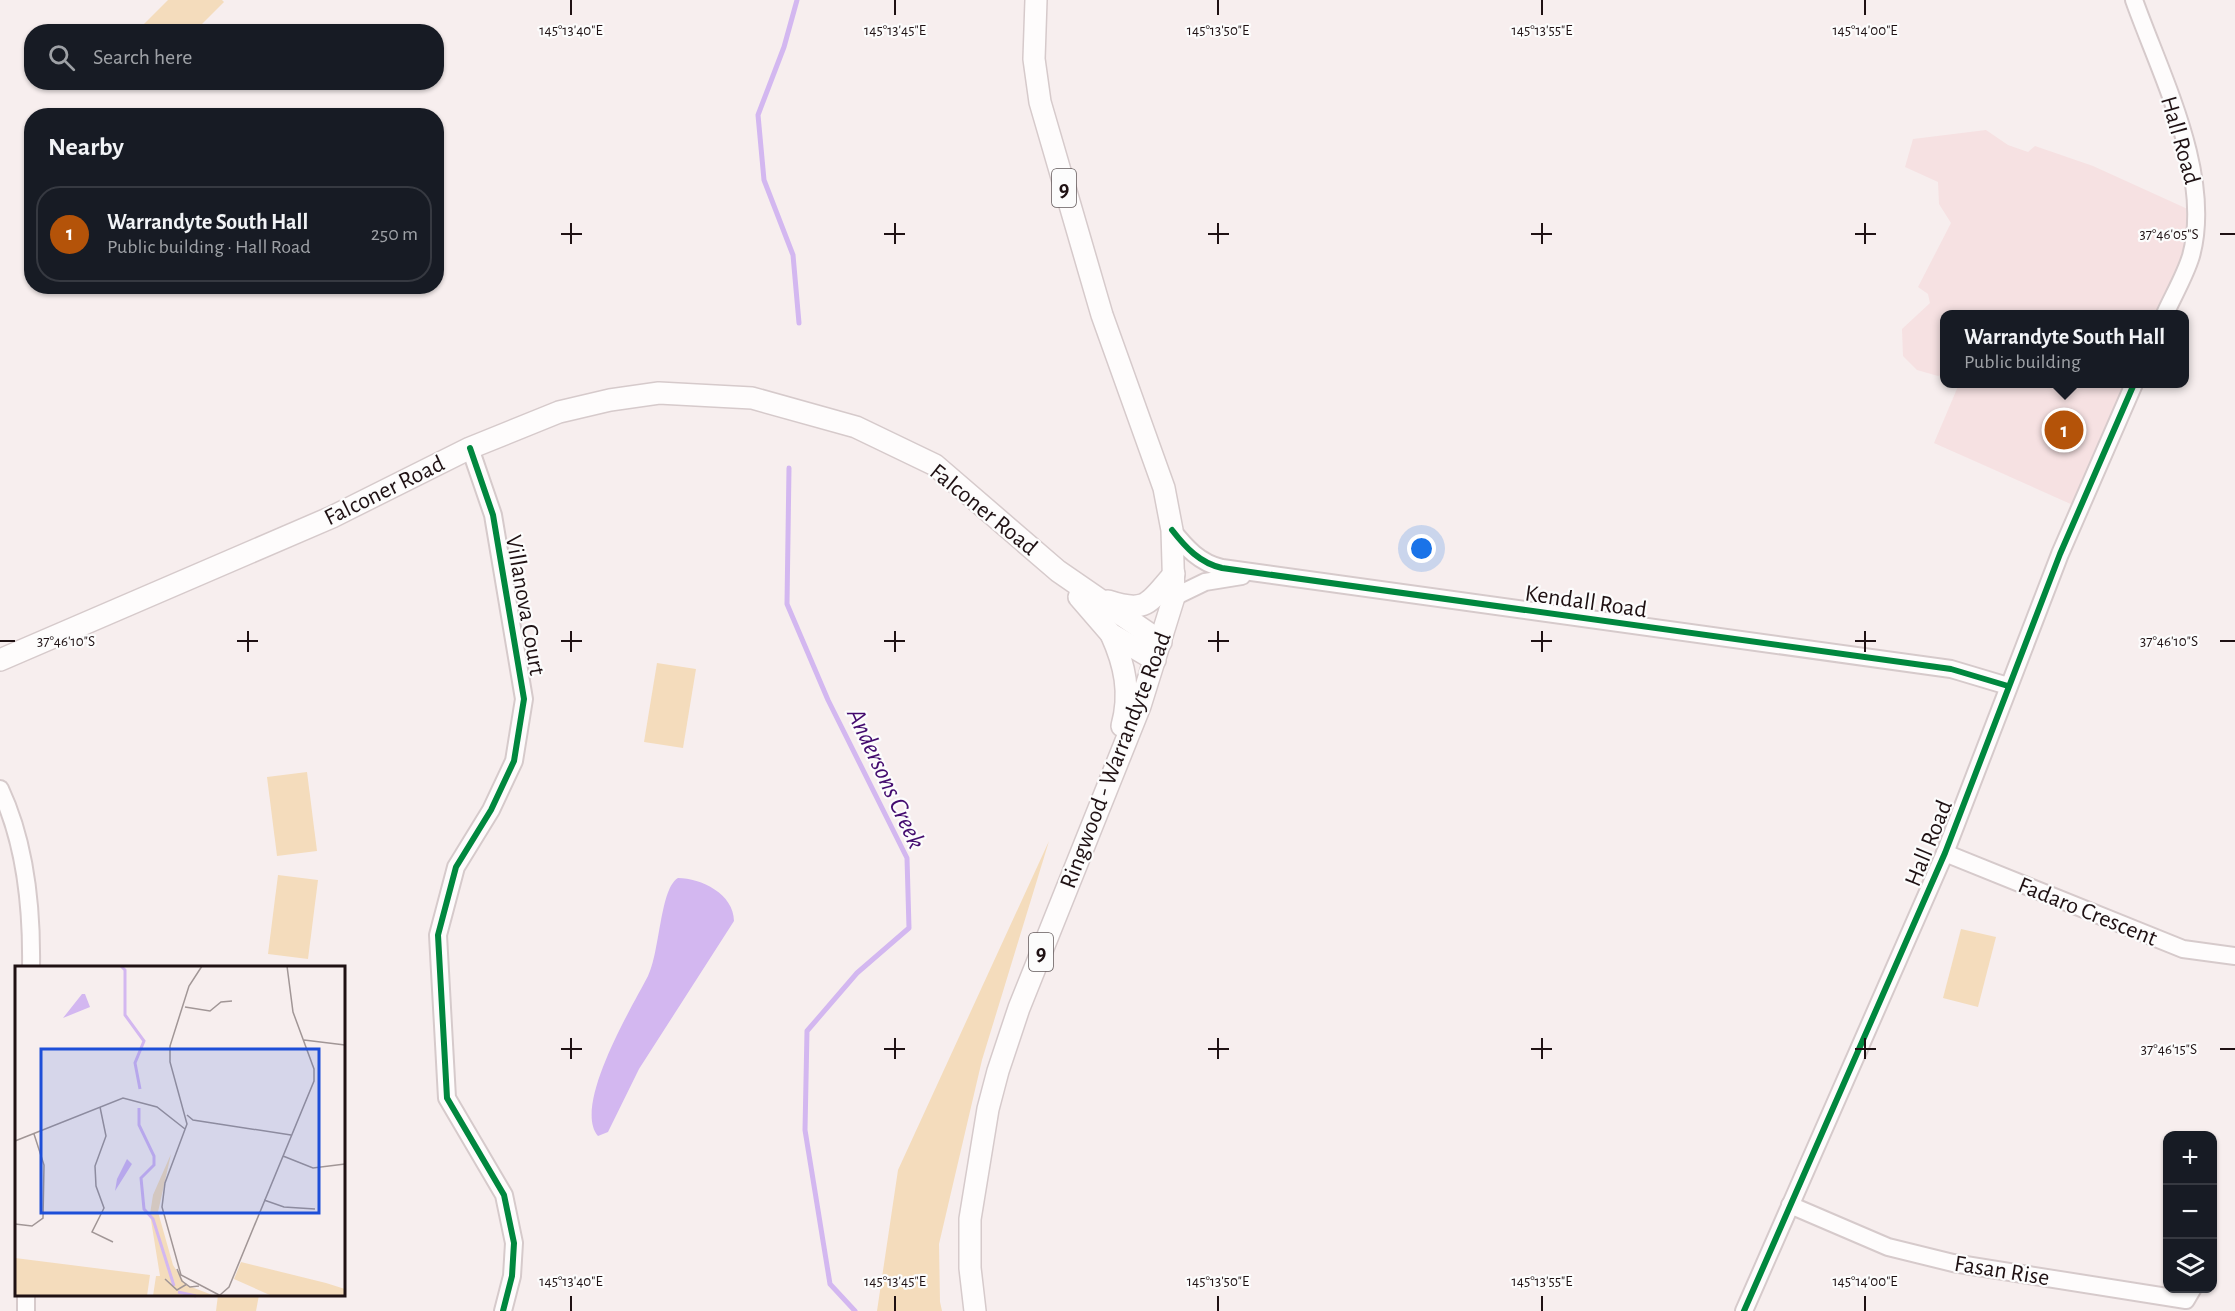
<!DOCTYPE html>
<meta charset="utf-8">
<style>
:root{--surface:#171b24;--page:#20242c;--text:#f1f3f6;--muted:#9ea1a6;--line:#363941;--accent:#b45309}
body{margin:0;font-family:"Alegreya Sans",sans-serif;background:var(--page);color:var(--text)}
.controls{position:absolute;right:18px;bottom:18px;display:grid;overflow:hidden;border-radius:12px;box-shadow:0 2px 4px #0004}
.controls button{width:54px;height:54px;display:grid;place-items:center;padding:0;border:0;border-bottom:2px solid var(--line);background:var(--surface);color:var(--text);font:30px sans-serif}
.you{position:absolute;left:1422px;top:549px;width:21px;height:21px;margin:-15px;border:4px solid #fff;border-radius:50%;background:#1a73e8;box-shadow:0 0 0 9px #1a73e833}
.badge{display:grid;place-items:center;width:39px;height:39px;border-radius:50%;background:var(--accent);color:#fff;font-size:20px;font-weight:700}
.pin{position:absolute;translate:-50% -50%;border:3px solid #fff;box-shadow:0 2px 6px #0006}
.popup{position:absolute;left:1940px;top:310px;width:249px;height:78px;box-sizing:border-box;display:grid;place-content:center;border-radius:12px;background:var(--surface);filter:drop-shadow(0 2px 4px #0005);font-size:20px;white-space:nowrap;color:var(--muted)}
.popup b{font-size:22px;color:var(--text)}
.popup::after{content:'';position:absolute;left:50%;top:100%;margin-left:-12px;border:12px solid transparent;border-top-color:var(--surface)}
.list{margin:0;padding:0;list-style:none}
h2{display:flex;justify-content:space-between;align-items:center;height:78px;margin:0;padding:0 24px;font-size:26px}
h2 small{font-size:20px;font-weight:400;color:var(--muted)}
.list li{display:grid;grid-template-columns:39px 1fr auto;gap:18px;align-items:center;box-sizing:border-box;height:96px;margin:0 12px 12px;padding:0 12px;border:2px solid var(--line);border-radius:24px}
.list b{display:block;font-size:22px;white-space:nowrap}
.list p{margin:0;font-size:20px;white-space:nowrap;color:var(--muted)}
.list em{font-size:20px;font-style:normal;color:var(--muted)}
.icon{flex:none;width:33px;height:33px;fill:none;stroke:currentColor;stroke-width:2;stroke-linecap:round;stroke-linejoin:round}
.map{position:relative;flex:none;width:2235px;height:1311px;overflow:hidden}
.search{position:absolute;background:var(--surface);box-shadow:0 2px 4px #0004;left:24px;top:24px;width:420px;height:66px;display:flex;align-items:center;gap:15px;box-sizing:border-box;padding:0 21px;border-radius:24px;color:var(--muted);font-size:22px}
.panel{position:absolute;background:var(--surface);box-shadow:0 2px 4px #0004;left:24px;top:108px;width:420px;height:186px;border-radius:24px}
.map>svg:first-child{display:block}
.built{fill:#f6e1e2}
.green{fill:#f4dcbc}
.water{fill:#d3b7f0}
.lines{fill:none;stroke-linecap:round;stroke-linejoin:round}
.stream{stroke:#d3b7f0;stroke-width:5}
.minor-casing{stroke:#d6cacb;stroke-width:20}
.major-casing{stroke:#d6cacb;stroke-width:24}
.minor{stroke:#fefcfc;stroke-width:16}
.major{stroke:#fefcfc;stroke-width:21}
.cycleway-casing{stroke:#fcfcfc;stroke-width:10}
.cycleway{stroke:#00873e;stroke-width:6}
.ticks{fill:none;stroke:#1f1113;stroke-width:2}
.labels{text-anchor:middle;stroke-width:4.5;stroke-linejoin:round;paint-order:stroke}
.shield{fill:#fcfcfc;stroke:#615859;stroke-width:1.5}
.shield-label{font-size:22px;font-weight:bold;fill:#1f1113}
.street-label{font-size:24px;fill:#1f1113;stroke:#fcfcfc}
.water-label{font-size:26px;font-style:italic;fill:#430b6e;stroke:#fcfcfc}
.inset-river{fill:none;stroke:#d3b7f0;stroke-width:3}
.inset-road{fill:none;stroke:#a19696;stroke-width:1.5}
.view{fill:#1d4ed8;fill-opacity:0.15;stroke:#1d4ed8;stroke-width:3}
.inset-edge{fill:none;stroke:#1f1113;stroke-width:3}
.ticks-label{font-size:15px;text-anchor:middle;fill:#1f1113;stroke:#fcfcfc;stroke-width:4.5;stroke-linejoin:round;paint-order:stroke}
</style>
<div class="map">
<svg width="2235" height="1311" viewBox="0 0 2235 1311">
<rect width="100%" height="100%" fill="#f7eeee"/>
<g class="built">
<polygon points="1986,130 2008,145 2028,152 2035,146 2093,166 2192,211 2185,252 2158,314 1944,314 1944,374 1938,376 1917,370 1903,356 1902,329 1930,303 1928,294 1918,287 1951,223 1939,204 1938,182 1905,167 1913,139"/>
<polygon points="1959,384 2127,384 2073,505 1934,443"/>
</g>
<g class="green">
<polygon points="168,0 222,0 224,2 195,31 137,31"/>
<polygon points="657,663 696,669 683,748 644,742"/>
<polygon points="307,772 317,851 277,856 267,777"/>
<polygon points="1049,841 982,1060 939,1244 940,1302 942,1311 877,1311 898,1170"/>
<polygon points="278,875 318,880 308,959 268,954"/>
<polygon points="1961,929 1996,937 1978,1007 1943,998"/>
<polygon points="218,1295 259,1295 256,1311 216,1311"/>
</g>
<path class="water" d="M 678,878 C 701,878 734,894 734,921 L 639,1069 L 608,1132 L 598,1136 C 572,1106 633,1005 648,976 C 660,953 660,888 678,878 Z"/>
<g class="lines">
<g class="stream">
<polyline points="797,0 784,47 758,115 764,180 793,255 799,323"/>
<polyline points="789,468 787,604 828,700 907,858 909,928 857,973 807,1031 805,1130 830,1284 855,1311"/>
</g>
<defs>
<g id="minor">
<path d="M 2134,0 C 2161,76 2213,175 2191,256 C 2185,276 2173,296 2165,314"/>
<polyline points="470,448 493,515 524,699 514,761 491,810 456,867 438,935 447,1098 504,1195 514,1243 512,1276 503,1311"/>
<path d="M 1172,530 C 1186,548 1200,563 1222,568 L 1951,669 L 2008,686"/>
<polyline points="1174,597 1205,582 1242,576"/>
<path d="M 0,789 C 25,842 32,909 31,968"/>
<polyline points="1945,853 2183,949 2235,956"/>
<polyline points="1790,1205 1888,1247 1953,1263 2186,1300 2193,1288"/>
<polyline points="26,1311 26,1294"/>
<polyline points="1744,1311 1945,853 2060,554 2134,384"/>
</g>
<g id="major">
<polyline points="1079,597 1111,634 1155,660"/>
<path d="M 1108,601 C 1148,614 1149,602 1174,574"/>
<path d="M 1111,634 C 1125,665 1131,693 1122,726"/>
<polyline points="0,660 332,517 470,448 559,412 610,400 659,393 752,398 856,427 935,465 1058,571 1161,642"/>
<polyline points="975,1311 970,1268 970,1219 988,1109 998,1071 1019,1008 1140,706 1174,597 1172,530 1164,488 1102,315 1040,102 1034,59 1036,0"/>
</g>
</defs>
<use href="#minor" class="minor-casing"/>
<use href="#major" class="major-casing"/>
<use href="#minor" class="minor"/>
<use href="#major" class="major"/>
<defs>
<g id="cycleway">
<polyline points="470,448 493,515 524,699 514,761 491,810 456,867 438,935 447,1098 504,1195 514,1243 512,1276 503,1311"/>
<path d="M 1172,530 C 1186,548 1200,563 1222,568 L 1951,669 L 2008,686"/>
<polyline points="1744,1311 1945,853 2060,554 2134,384"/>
</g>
</defs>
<use href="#cycleway" class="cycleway-casing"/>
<use href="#cycleway" class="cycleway"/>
</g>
<path class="ticks" d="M 571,0 L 571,15M 895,0 L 895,15M 1218,0 L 1218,15M 1542,0 L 1542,15M 1865,0 L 1865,15M 571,223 L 571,244M 895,223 L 895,244M 1218,223 L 1218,244M 1542,223 L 1542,244M 1865,223 L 1865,244M 561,234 L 582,234M 884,234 L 905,234M 1208,234 L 1229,234M 1531,234 L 1552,234M 1855,234 L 1876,234M 2220,234 L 2235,234M 248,631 L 248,652M 571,631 L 571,652M 895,631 L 895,652M 1218,631 L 1218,652M 1542,631 L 1542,652M 1865,631 L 1865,652M 0,641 L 15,641M 237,641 L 258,641M 561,641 L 582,641M 884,641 L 905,641M 1208,641 L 1229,641M 1531,641 L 1552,641M 1855,641 L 1876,641M 2220,641 L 2235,641M 571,1038 L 571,1059M 895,1038 L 895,1059M 1218,1038 L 1218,1059M 1542,1038 L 1542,1059M 1865,1038 L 1865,1059M 561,1049 L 582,1049M 884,1049 L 905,1049M 1208,1049 L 1229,1049M 1531,1049 L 1552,1049M 1855,1049 L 1876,1049M 2220,1049 L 2235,1049M 571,1296 L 571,1311M 895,1296 L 895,1311M 1218,1296 L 1218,1311M 1542,1296 L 1542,1311M 1865,1296 L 1865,1311"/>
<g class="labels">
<g class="shield">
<rect x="1052" y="169" width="24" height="38" rx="4.5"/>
<rect x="1029" y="933" width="24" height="38" rx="4.5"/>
</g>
<g class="shield-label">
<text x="1064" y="196">9</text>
<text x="1041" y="960">9</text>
</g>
<g class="street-label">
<text transform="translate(2181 140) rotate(74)" y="8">Hall Road</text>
<text transform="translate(384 490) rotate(-26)" y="8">Falconer Road</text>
<text transform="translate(984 509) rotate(39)" y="8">Falconer Road</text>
<text transform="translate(1586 601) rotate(8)" y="8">Kendall Road</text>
<text transform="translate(526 605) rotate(80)" y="8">Villanova Court</text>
<text transform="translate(1115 760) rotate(-69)" y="8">Ringwood - Warrandyte Road</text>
<text transform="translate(1928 843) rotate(-68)" y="8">Hall Road</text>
<text transform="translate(2088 911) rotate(22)" y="8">Fadaro Crescent</text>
<text transform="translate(2002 1270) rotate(9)" y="8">Fasan Rise</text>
</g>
<g class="water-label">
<text transform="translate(887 778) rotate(65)" y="9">Andersons Creek</text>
</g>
</g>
<g transform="translate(15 966)">
<rect width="330" height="330" fill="#f7eeee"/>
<path d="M 156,188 L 143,246 L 158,299 L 171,319 L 200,330 L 138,330 L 141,310 L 145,310 L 135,248 L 138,229 ZM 0,292 L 135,309 L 132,330 L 0,330 ZM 226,296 L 311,317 L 330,323 L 330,330 L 257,330 L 219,313 Z" fill="#f4dcbc"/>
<path d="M 67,28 L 70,28 L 75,41 L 48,52 ZM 112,193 L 117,198 L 100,225 L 102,213 Z" fill="#d3b7f0"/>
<path class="inset-river" d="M 106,0 L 110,4 L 110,49 L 129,75 L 120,97 L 125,123M 124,142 L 124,159 L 139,190 L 139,199 L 126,212 L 129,243 L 138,253 L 159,320M 163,326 L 181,330"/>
<path class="inset-road" d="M 187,0 L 174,20 L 155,80 L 155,96 L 172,158 L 150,217 L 147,241 L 166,309 L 206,330M 170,41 L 195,45 L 206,36 L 217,35M 289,74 L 330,79M 85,141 L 91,170 L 80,200 L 81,220 L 89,242 L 77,266 L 98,276M 172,149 L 178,154 L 276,169M 0,175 L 108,132 L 142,141 L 170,163M 268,190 L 298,202 L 330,198M 249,234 L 269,241 L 300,243M 0,258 L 17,260 L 28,252 L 29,199 L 19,168M 162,303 L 167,315 L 175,321 L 184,320M 150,313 L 162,324 L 172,318M 205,329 L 214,321 L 299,115 L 299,103 L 278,46 L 272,0"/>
<path class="view" d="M 26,83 L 304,83 L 304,247 L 26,247 Z"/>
<rect width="330" height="330" class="inset-edge"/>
</g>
<g class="ticks-label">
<text x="571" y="35">145°13'40"E</text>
<text x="895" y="35">145°13'45"E</text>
<text x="1218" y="35">145°13'50"E</text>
<text x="1542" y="35">145°13'55"E</text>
<text x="1865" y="35">145°14'00"E</text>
<text x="2169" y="239">37°46'05"S</text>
<text x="66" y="646">37°46'10"S</text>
<text x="2169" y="646">37°46'10"S</text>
<text x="2169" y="1054">37°46'15"S</text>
<text x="571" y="1286">145°13'40"E</text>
<text x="895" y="1286">145°13'45"E</text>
<text x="1218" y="1286">145°13'50"E</text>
<text x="1542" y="1286">145°13'55"E</text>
<text x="1865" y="1286">145°14'00"E</text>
</g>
</svg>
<div class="controls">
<button>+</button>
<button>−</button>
<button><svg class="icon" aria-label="layers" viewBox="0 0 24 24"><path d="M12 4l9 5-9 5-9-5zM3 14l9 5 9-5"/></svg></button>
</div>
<div class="you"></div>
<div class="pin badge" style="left:2064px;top:430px">1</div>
<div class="popup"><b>Warrandyte South Hall</b>Public building</div>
<div class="search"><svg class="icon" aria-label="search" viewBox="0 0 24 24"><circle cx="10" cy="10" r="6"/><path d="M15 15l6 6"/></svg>Search here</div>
<section class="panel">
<h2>Nearby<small></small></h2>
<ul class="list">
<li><span class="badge">1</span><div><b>Warrandyte South Hall</b><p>Public building · Hall Road</p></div><em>250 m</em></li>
</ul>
</section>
</div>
